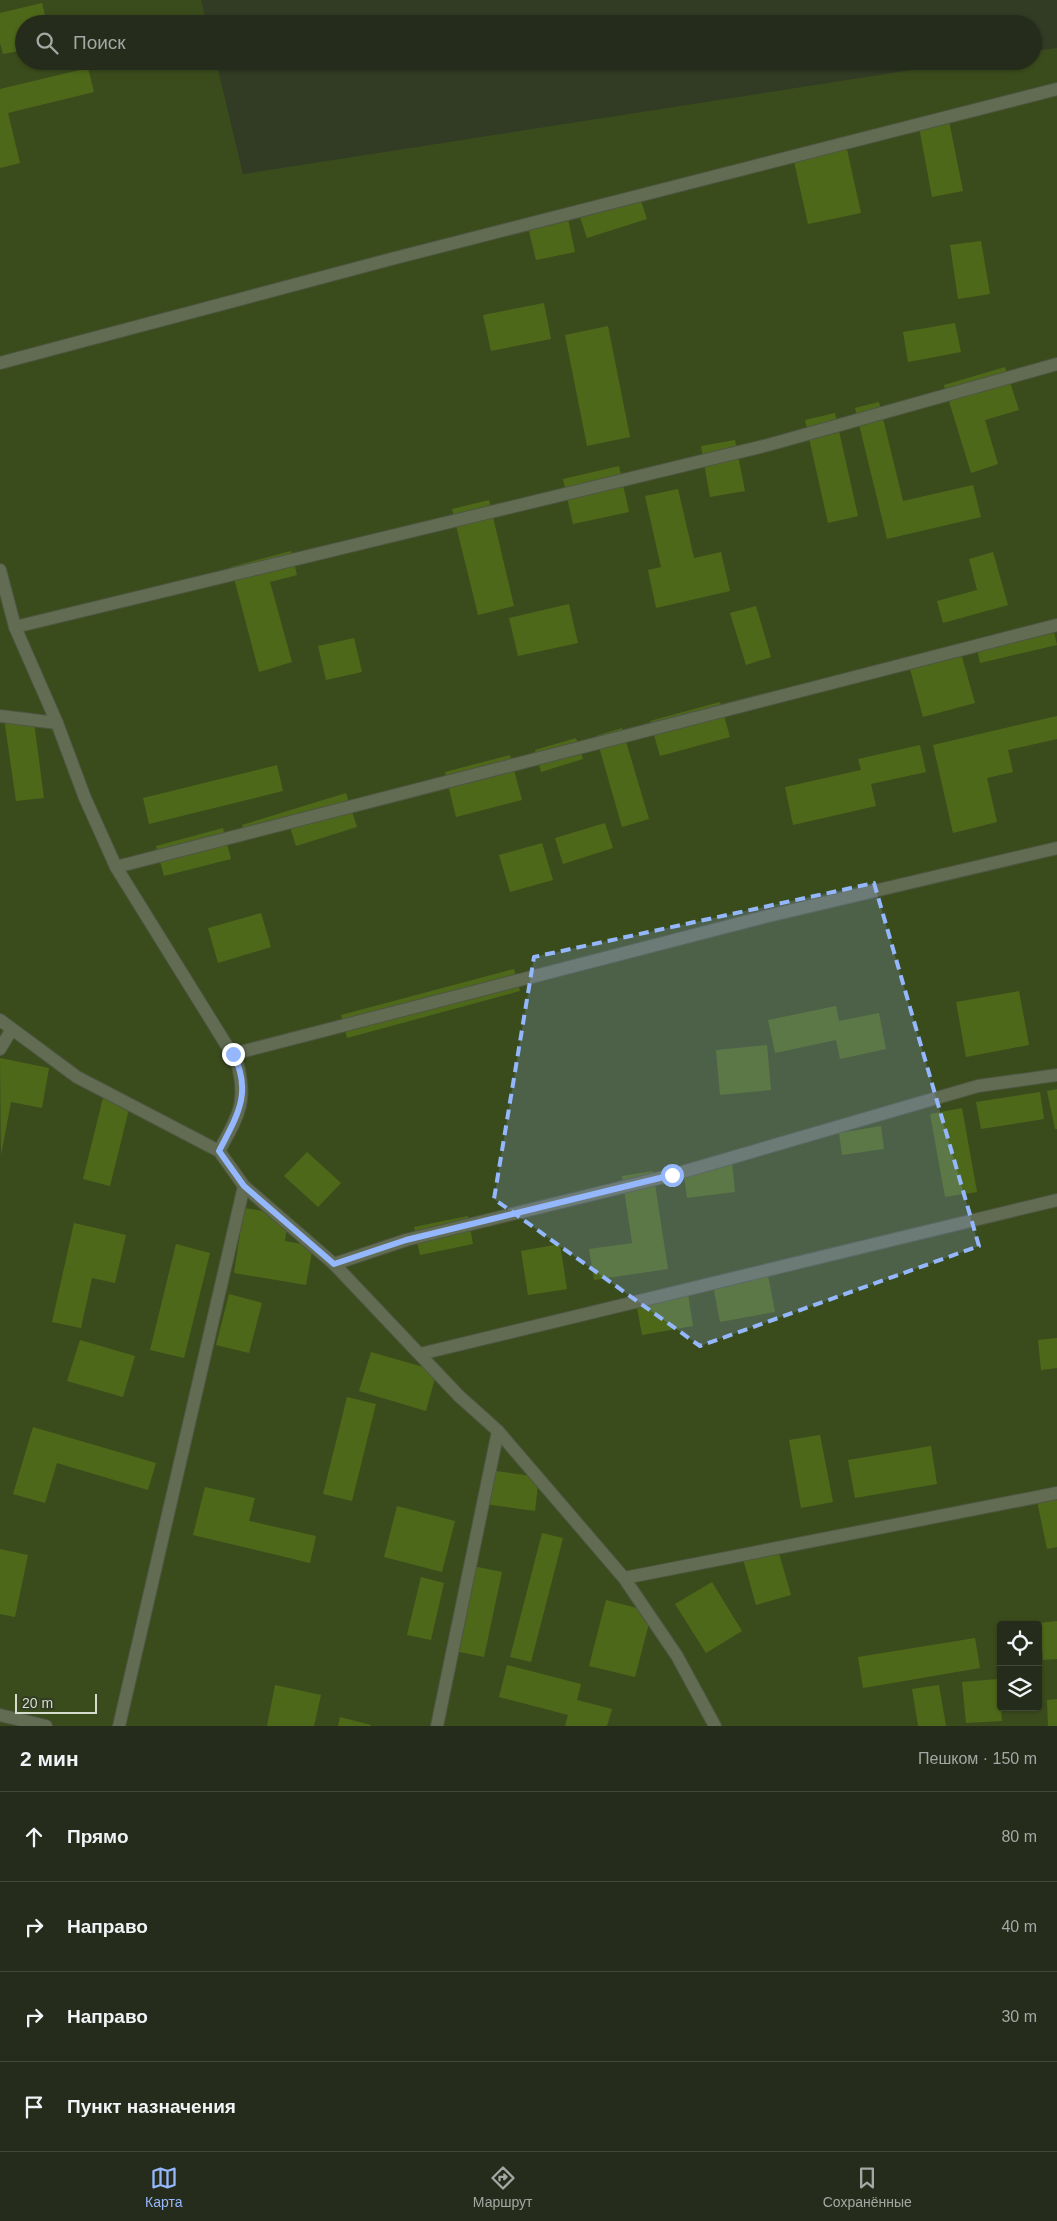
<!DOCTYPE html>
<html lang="ru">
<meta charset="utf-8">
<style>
:root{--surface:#262c1b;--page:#2e3424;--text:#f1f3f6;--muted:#a4a7a3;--line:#42483a;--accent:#94b7fd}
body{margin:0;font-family:Helvetica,sans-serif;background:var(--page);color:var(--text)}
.controls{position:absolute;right:15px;bottom:15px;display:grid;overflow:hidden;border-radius:5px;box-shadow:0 1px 4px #0004}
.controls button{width:45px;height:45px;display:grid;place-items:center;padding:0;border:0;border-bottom:1px solid var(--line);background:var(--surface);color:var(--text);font:25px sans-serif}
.scale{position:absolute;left:15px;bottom:12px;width:82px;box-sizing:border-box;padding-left:5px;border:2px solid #d5dccd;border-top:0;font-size:14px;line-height:18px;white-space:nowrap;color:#d5dccd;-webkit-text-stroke:4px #323b24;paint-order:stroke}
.stop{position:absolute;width:15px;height:15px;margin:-11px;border:4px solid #94b7fd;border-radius:50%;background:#fff}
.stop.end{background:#94b7fd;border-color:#fff;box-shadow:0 1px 5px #0008}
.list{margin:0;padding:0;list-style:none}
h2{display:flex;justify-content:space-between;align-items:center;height:65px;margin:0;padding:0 20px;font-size:21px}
h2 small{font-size:16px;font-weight:400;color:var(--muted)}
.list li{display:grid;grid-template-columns:32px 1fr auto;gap:15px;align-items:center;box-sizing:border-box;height:90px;padding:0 20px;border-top:1px solid var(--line)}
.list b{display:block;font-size:19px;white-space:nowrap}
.list em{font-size:16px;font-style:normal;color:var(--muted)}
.icon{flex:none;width:28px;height:28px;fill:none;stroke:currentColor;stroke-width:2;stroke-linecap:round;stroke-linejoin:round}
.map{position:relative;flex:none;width:1057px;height:1726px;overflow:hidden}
.search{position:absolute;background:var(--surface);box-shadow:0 1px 4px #0004;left:15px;right:15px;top:15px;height:55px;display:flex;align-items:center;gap:12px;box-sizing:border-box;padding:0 18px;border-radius:28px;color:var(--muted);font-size:19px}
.sheet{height:425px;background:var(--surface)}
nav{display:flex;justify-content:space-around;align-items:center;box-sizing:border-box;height:70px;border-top:1px solid var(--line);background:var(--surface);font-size:14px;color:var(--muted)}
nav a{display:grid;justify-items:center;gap:2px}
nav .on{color:var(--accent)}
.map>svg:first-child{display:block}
.green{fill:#3b4c1c;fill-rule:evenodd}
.building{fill:#4e681a}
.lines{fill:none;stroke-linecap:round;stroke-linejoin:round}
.minor-casing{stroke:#4e5642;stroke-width:14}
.minor{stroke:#626c53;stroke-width:12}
.route{stroke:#94b7fd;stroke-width:6}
.marked{fill:#94b7fd;fill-opacity:0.2;stroke:#94b7fd;stroke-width:4;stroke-dasharray:10 6;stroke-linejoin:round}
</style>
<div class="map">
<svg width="1057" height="1726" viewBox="0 0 1057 1726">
<rect width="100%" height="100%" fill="#323b24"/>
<path class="green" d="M 0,0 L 201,0 L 207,24 L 24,24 L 24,61 L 216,61 L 243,174 L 969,61 L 1033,61 L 1033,51 L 1057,48 L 1057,1726 L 0,1726 ZM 1001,1625 L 1038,1625 L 1038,1707 L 1001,1707 Z"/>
<g class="building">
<polygon points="42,3 47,24 24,24 24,50 3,54 0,43 0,13"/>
<polygon points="88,68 94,92 8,113 20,163 0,168 0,89"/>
<polygon points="949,121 963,191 932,197 919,127"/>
<polygon points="846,145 861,213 808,224 793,157"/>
<polygon points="639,195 647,219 587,238 579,214"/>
<polygon points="567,214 575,252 536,260 527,223"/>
<polygon points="981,241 990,294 958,299 950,245"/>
<polygon points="544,303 551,339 491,351 483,315"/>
<polygon points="955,323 961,352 908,362 903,332"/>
<polygon points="608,326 630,437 587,446 565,335"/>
<polygon points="1005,367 1019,410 985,420 998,464 971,473 944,385"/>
<polygon points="879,402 903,501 973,485 981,517 887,539 855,408"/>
<polygon points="835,413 858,516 828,523 805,420"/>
<polygon points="735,440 745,491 710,497 701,446"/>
<polygon points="619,466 629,512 573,524 563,479"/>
<polygon points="678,489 694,558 721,552 730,591 656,608 648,570 661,567 645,496"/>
<polygon points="489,500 514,606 478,615 452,509"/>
<polygon points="291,551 297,575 270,582 292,662 259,672 231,567"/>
<polygon points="993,552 1008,605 943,623 937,601 977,590 969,559"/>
<polygon points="569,604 578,643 518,656 509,618"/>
<polygon points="756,606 771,657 746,665 730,613"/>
<polygon points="1052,623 1057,645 980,663 975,639"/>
<polygon points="354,638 362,672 326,680 318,646"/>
<polygon points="960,650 975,703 923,717 909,665"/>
<polygon points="720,702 730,737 660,756 650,721"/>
<polygon points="33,715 44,798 16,801 4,718"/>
<polygon points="1057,716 1057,739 1008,750 1013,772 987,778 997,822 953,833 933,745"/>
<polygon points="622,728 649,819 622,827 596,736"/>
<polygon points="576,738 583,759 541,772 535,750"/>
<polygon points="920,745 926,772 871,784 876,806 793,825 785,787 861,770 858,759"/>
<polygon points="510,755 522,800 456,817 445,772"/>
<polygon points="277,765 283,791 149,824 143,798"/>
<polygon points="346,793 357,827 296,846 290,827 247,840 242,825"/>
<polygon points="605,823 613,848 563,864 555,838"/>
<polygon points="223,828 231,859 164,876 156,846"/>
<polygon points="542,843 553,880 510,892 499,855"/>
<polygon points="261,913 271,947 218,963 208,928"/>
<polygon points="514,969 520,991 347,1038 341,1015"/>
<polygon points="1019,991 1029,1045 966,1057 956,1002"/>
<polygon points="836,1006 839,1021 879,1013 886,1049 840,1059 836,1040 775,1053 768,1020"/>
<polygon points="767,1045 771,1090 720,1095 716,1050"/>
<polygon points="0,1058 49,1068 42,1108 11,1102 1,1155"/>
<polygon points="1057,1089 1057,1129 1055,1129 1047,1091"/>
<polygon points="1040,1092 1044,1119 981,1129 976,1102"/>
<polygon points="103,1098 130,1105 110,1186 83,1179"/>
<polygon points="962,1108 977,1192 945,1197 930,1114"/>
<polygon points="881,1126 884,1149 842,1155 839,1133"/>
<polygon points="307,1152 341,1183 318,1207 284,1176"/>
<polygon points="732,1162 735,1192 687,1198 683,1168"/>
<polygon points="653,1171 668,1269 594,1280 589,1249 632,1243 622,1176"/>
<polygon points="244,1208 289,1215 285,1241 313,1246 306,1285 234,1273"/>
<polygon points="468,1216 473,1244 420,1255 414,1227"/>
<polygon points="74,1223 126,1235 115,1283 92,1278 81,1328 52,1322"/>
<polygon points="176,1244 210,1253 184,1358 150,1350"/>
<polygon points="560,1244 567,1289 528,1295 521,1251"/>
<polygon points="767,1270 775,1312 720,1322 712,1280"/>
<polygon points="687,1287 693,1326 642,1335 635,1296"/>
<polygon points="229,1294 262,1303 249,1353 216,1345"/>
<polygon points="1057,1338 1057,1368 1041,1370 1038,1340"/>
<polygon points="80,1340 135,1356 123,1397 67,1381"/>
<polygon points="371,1352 437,1371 426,1411 359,1391"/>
<polygon points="347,1397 376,1404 352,1501 323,1494"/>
<polygon points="33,1427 156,1463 148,1490 57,1463 45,1503 13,1494"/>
<polygon points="820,1435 833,1502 801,1508 789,1440"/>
<polygon points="931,1446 937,1484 855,1498 848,1460"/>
<polygon points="489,1470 539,1477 535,1511 485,1504"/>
<polygon points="205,1487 255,1498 249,1521 316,1536 310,1563 193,1535"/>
<polygon points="1057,1491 1057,1547 1047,1549 1036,1496"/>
<polygon points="397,1506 455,1521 442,1572 384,1557"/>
<polygon points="542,1533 563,1538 531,1662 510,1657"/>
<polygon points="0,1549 28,1555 15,1617 0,1614"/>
<polygon points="778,1550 791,1595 756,1605 743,1559"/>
<polygon points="468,1565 502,1572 484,1657 450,1650"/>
<polygon points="421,1577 444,1583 431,1640 407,1635"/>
<polygon points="712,1582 742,1631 706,1653 675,1604"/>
<polygon points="606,1600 652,1612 635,1677 589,1666"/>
<polygon points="1057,1621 1057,1659 1043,1660 1040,1623"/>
<polygon points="975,1638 980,1668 863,1688 858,1657"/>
<polygon points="507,1665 581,1684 577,1700 612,1709 607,1726 565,1726 568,1715 499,1697"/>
<polygon points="998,1679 1002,1721 966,1723 962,1682"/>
<polygon points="275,1685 321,1695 314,1726 267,1726"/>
<polygon points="939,1685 946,1726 918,1726 912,1689"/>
<polygon points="1057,1699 1057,1726 1048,1726 1047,1700"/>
<polygon points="340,1717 371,1725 371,1726 338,1726"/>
</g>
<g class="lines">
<defs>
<g id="minor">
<polyline points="0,363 395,258 1057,89"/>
<path d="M 0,570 L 15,627 L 57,723 L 85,798 L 116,867 L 237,1062 C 248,1103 238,1116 219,1151 L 244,1186 L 334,1264 L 459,1396 L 498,1431 L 624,1578 L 677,1656 L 715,1726"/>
<polyline points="15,627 768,445 1057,364"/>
<polyline points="0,716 57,723"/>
<polyline points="116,867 1057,625"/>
<polyline points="0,1020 77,1077 219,1151"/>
<polyline points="0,1049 12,1029"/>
<polyline points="233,1054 764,917 1057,848"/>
<polyline points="334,1264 406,1240 672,1175 978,1086 1057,1075"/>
<polyline points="420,1354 1057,1200"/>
<polyline points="624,1578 1057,1493"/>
<polyline points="0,1715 46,1726"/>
<polyline points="119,1726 244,1186"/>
<polyline points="437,1726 498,1431"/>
</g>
</defs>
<use href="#minor" class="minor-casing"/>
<use href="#minor" class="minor"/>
</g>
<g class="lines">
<path class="route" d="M 233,1054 C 253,1092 237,1116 219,1151 L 244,1186 L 334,1264 L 406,1240 L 672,1175"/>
</g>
<path class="marked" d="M 874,883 L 979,1246 L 700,1346 L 494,1199 L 534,957 Z"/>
</svg>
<div class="controls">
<button><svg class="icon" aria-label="locate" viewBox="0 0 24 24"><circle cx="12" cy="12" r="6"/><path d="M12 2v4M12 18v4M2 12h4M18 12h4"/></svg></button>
<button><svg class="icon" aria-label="layers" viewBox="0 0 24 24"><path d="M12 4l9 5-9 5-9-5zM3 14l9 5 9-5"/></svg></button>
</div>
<div class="scale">20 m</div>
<div class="stop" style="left:672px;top:1175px"></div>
<div class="stop end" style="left:233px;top:1054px"></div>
<div class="search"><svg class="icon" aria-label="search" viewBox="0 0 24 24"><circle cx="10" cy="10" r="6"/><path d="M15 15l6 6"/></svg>Поиск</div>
</div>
<section class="sheet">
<h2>2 мин<small>Пешком · 150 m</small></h2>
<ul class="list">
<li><svg class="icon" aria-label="ahead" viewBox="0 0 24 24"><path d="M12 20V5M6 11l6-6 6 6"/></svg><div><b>Прямо</b></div><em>80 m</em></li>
<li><svg class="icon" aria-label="right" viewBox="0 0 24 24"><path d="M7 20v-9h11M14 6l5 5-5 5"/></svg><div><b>Направо</b></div><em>40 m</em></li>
<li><svg class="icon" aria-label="right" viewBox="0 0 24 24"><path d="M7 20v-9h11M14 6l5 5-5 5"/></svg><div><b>Направо</b></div><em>30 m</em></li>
<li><svg class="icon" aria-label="arrive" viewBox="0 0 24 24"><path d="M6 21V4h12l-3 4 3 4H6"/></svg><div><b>Пункт назначения</b></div></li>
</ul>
</section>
<nav>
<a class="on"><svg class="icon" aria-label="map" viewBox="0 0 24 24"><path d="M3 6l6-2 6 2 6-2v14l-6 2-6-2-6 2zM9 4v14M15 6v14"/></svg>Карта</a>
<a><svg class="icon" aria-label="directions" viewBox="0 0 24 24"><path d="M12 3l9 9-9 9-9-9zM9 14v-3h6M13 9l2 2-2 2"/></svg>Маршрут</a>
<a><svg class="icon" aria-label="saved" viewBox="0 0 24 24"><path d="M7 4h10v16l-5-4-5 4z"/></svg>Сохранённые</a>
</nav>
